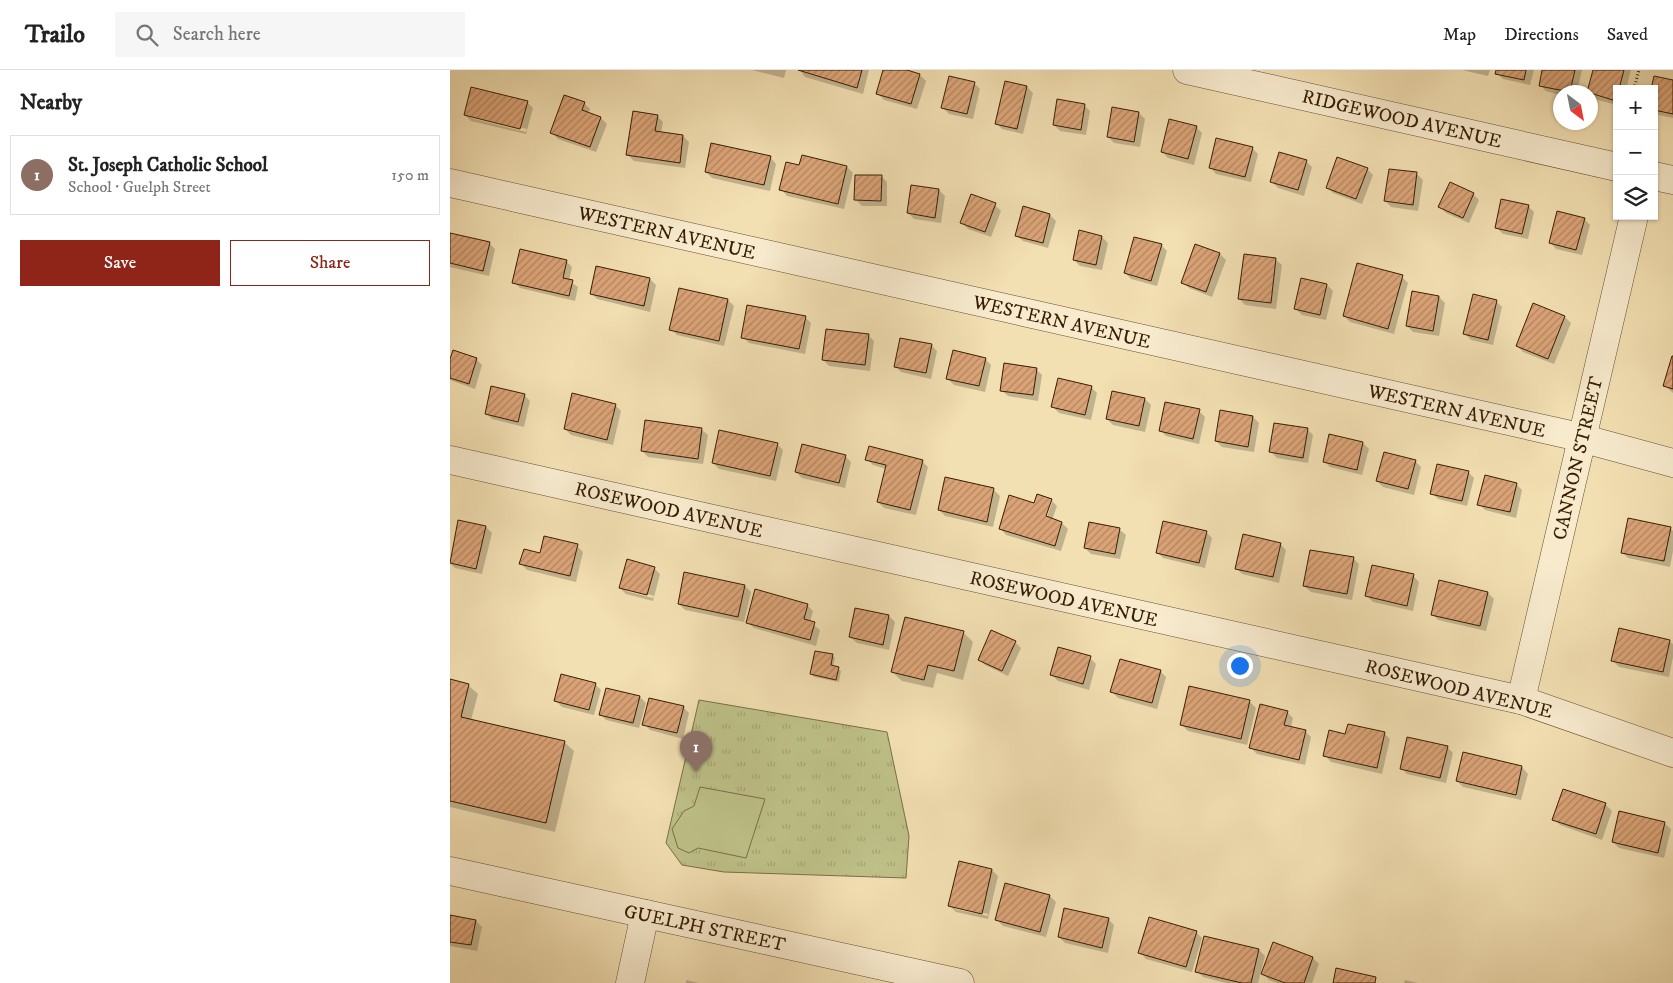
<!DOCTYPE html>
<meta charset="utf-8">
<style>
:root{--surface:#fff;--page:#f6f6f6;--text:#222;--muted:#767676;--line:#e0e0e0;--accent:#8f2418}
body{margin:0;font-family:"IM FELL DW Pica",serif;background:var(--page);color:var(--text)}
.controls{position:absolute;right:15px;top:15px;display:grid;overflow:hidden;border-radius:0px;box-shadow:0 1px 4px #0004}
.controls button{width:45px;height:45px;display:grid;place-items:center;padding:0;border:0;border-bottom:1px solid var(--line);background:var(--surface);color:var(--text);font:25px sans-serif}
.compass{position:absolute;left:1103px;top:15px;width:45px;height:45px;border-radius:50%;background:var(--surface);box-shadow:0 1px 4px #0004;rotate:148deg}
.you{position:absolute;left:789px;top:595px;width:18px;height:18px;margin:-12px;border:4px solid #fff;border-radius:50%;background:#1a73e8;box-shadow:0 0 0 8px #1a73e833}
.badge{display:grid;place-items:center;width:32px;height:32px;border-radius:50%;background:var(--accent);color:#fff;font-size:16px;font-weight:700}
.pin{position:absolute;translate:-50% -41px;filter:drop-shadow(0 1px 2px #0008)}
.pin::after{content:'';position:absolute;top:26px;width:18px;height:15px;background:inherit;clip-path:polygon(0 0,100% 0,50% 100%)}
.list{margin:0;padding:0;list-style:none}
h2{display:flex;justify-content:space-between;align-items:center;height:65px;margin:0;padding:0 20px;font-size:21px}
h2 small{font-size:16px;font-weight:400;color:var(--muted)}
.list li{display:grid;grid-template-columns:32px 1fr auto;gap:15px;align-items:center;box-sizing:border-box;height:80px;margin:0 10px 10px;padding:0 10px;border:1px solid var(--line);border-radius:0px}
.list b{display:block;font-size:19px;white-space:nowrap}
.list p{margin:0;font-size:16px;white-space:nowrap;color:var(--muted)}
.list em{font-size:16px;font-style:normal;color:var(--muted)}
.actions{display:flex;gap:10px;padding:15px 20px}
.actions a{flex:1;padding:11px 0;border:1px solid var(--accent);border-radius:0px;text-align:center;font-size:18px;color:var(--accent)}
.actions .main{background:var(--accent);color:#fff}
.icon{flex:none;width:28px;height:28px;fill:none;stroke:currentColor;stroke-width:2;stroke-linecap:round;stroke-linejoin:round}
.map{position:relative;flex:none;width:1223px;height:913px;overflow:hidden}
header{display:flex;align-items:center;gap:30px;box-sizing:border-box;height:70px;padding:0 25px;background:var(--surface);border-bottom:1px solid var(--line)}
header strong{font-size:24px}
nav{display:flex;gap:28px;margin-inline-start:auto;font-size:18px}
.search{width:350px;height:45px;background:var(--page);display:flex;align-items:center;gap:12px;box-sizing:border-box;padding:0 18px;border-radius:0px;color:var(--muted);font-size:19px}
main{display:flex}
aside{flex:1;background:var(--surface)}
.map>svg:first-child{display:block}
.grass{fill:url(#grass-tufts);stroke:#7b6f45}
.garden{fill:#bec189;stroke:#7b6f45}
.shadow{fill:#0003;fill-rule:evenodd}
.building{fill:url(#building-hatch);stroke:#381d01}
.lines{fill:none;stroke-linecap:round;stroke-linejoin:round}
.street-casing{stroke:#664e2d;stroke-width:29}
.path{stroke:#381d01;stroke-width:3;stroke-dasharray:1 2.5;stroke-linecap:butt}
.street{stroke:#f7eacd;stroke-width:28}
.labels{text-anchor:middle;stroke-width:4;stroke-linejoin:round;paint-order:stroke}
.street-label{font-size:19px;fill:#381d01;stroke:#f7eacd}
</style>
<header>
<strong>Trailo</strong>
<div class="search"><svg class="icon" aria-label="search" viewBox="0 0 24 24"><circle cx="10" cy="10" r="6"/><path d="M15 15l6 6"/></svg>Search here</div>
<nav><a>Map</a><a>Directions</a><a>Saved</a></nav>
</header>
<main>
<aside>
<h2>Nearby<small></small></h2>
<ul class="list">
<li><span class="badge" style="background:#8d6e63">1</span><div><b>St. Joseph Catholic School</b><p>School · Guelph Street</p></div><em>150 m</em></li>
</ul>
<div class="actions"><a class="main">Save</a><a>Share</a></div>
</aside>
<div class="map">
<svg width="1223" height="913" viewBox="0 0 1223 913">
<defs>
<pattern id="grass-tufts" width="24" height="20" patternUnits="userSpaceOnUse" patternTransform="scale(1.25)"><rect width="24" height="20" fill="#bec189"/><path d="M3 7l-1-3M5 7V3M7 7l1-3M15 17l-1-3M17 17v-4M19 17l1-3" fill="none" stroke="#a4a574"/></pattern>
<pattern id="building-hatch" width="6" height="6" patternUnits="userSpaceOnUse" patternTransform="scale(1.25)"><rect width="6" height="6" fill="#dba478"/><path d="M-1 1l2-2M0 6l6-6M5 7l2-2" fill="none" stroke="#b38560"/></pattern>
</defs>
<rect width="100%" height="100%" fill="#f2dfb2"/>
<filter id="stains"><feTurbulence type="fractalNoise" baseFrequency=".004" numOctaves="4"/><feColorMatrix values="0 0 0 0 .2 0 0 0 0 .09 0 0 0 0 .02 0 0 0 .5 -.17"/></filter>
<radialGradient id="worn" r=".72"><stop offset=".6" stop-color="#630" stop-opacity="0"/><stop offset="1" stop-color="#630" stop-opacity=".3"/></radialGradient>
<polygon class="grass" points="249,630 437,662 459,766 456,808 274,802 232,795 216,773"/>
<polygon class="garden" points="250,717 315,729 296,788 248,778 239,783 228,778 222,759 234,741 244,736"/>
<g class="shadow">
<polygon points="302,0 336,0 334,8"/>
<polygon points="350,0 419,0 413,24 355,7"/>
<polygon points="434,0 453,0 470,5 476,11 467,39 434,30 427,23"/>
<polygon points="1012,0 1040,0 1038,6"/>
<polygon points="1047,0 1084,0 1080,15 1053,9 1047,3"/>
<polygon points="1094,0 1132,0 1127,22 1110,22 1110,25 1096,21 1090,15"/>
<polygon points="1144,0 1181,0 1176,19 1167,19 1167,35 1144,29 1138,22"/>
<polygon points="1204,7 1223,11 1223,48 1204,44"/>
<polygon points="524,13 530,19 523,49 499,44 493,38"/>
<polygon points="577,17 583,23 573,64 552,59 546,53"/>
<path d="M 77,32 L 83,38 L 76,64 L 21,51 L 15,45 ZM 21,45 L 77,59 L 76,62 L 21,48 Z"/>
<polygon points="134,33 140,39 138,44 151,48 157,54 146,82 108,69 102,63"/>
<polygon points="634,35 640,41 636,65 610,61 604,55"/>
<polygon points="689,43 695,49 690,77 664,73 658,67"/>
<polygon points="207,46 213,52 211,63 233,66 239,72 235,98 184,91 178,85"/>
<polygon points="746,57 752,63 744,95 718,88 712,82"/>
<polygon points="802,78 808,84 801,112 766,104 760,97"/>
<polygon points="320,87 326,94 320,121 262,108 256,102"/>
<polygon points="856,91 862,97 854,126 828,118 822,112"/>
<polygon points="350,96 397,97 403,103 394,139 337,126 331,119"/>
<polygon points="917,99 923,105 912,134 883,123 877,117"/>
<polygon points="967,104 973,110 968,141 941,137 935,131"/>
<polygon points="431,106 437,112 437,136 412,136 406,130"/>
<polygon points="1000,114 1023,124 1029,130 1019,153 996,143 990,137"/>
<polygon points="462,116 489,120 495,126 491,153 464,149 458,143"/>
<polygon points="545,135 551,141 541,167 518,159 512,153"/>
<polygon points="1078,136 1084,142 1078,169 1053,164 1047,158"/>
<polygon points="600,145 606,151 598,178 573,171 566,165"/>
<polygon points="1134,149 1140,155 1132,185 1106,179 1100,172"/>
<polygon points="0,164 39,173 45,179 39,206 0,197"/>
<polygon points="652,167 658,173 652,200 630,196 624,190"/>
<polygon points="711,175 717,181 707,216 681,209 675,203"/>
<polygon points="770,184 776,190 762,227 739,218 733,212"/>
<polygon points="825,189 832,195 826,239 795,235 789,229"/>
<polygon points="116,191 122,197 119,211 128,217 125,231 70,218 64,212"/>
<polygon points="952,207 958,213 944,264 900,252 894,246"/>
<polygon points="200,209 206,215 200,242 147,229 141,223"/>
<polygon points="877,215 883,221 876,250 852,245 846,239"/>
<polygon points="230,219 278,230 284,236 274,276 227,265 221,259"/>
<polygon points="989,227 995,233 989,266 963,262 957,256"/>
<polygon points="1046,231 1052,237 1043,275 1021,270 1015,264"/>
<polygon points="355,247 361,253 355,284 299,273 293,267"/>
<polygon points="1115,247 1121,253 1104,294 1073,282 1067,276"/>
<polygon points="418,265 424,271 420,301 379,296 373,290"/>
<polygon points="481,275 487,281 481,309 451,302 445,296"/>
<polygon points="1223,288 1223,323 1215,316"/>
<polygon points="26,289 32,295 25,319 0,310 0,293"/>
<polygon points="535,289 541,295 535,322 504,315 498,309"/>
<polygon points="586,299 592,305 588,331 558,326 551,320"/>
<polygon points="641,317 647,323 641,350 609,343 603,337"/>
<polygon points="74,325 80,331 74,357 42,349 36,343"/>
<polygon points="695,329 701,335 695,362 663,355 657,349"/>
<polygon points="165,335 171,341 163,375 121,365 115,359"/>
<polygon points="749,341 755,347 749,374 716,366 710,360"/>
<polygon points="803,347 809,353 804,382 772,377 766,371"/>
<polygon points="251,359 258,365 253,394 198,387 192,381"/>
<polygon points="857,359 863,365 858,393 827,388 821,382"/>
<polygon points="913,373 919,379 912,405 880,397 874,391"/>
<polygon points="327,374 333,380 326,411 269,399 263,393"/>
<polygon points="395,386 401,392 395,418 352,408 346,402"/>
<polygon points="417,389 472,391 478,397 466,445 434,438 428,432 436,399 423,395"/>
<polygon points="965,391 971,397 964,425 933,417 927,411"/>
<polygon points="1018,402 1024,408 1017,436 988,429 982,423"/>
<polygon points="496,409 544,420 550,426 543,457 495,446 489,440"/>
<polygon points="1066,414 1072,420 1066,448 1035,440 1029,434"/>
<path d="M 601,430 L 607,436 L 602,450 L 612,453 L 618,459 L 611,481 L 556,465 L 550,458 L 585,434 ZM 599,432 L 602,432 L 595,453 L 593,452 Z"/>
<polygon points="9,451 36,457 42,463 32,504 5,498 0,493"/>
<polygon points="1220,458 1223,461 1223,481 1220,497 1178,488 1172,482"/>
<polygon points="669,459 676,465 670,489 641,484 635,478"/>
<polygon points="756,462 762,468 755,498 713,488 707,482"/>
<polygon points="830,474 836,480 829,513 792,504 786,498"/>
<polygon points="127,476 133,482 126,512 77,500 71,494 91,485"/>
<polygon points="903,488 909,494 902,530 861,522 854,516"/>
<path d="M 204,498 L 210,504 L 203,531 L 176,524 L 170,518 ZM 176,518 L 204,526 L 203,528 L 176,521 Z"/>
<polygon points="963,506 969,512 963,541 923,532 917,526"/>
<polygon points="295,516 301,522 294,552 235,540 229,534"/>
<polygon points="1038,523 1044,529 1036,561 988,550 982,544"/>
<polygon points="357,535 363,541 360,552 370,560 366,576 304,558 298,552"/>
<polygon points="439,546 445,552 439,580 407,573 400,567"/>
<polygon points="514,563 523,572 513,610 487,603 483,618 452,611 442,602"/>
<polygon points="1219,571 1223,574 1223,587 1219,607 1169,597 1163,591"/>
<polygon points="565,572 571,578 558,606 535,595 529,589"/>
<polygon points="382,585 385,588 383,597 391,601 389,612 364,607 361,604"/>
<polygon points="640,588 646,594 639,620 608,611 602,605"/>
<polygon points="710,601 716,607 707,639 668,628 662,622"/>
<polygon points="0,610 18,615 28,624 21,650 114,672 124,681 105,762 0,737"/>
<polygon points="145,614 151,620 144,645 112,637 106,631"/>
<polygon points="740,618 800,632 806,638 797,675 738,661 732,655"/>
<polygon points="157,619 190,627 196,633 189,658 156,650 150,644"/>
<polygon points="233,637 239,643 233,669 200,660 194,654"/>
<polygon points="837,642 843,648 841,657 855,661 861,667 855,695 807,684 801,678"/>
<polygon points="934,663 940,669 932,704 881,692 875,686 896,666"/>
<polygon points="997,677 1003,683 996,713 957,704 951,698"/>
<polygon points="1014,684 1072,697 1078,704 1071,730 1013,717 1007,711"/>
<polygon points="1114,721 1156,735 1162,741 1152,770 1110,755 1104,749"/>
<polygon points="1214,753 1221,759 1214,788 1169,778 1163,772"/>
<path d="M 510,792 L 542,800 L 548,806 L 538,849 L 506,842 L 500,836 ZM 505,836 L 538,844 L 538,846 L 505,839 Z"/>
<polygon points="600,826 606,832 596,867 553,856 547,850"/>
<polygon points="0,846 26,851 32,857 27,881 0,876"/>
<polygon points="658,849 664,855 658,883 615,873 609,867"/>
<polygon points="746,862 752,868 742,902 696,889 690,882"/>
<polygon points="824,874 863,888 869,894 862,913 827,913 819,910 813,904"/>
<polygon points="809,880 815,886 808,913 776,913 753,907 747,901"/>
<polygon points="236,910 249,913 236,913"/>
<polygon points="955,910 968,913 954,913"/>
</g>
<g class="building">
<polygon points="348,0 412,0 407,18"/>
<polygon points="433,0 457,0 470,4 461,34 426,24"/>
<polygon points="1046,0 1076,0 1074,10 1045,4"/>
<polygon points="1092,0 1125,0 1120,22 1089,16"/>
<polygon points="1143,0 1174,0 1169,19 1167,19 1166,31 1137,22"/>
<polygon points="499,6 525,12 517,44 491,38"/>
<polygon points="1204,6 1223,10 1223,44 1204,40 1204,19 1201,19"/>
<polygon points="555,11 577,16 567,59 545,54"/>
<polygon points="21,17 78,31 70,59 14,45"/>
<polygon points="114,25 135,32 132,40 151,47 140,77 100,63"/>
<polygon points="607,29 635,34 631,60 603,55"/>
<polygon points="662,37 689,42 684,72 657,67"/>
<polygon points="183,41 208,45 205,61 233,65 230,93 176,85"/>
<polygon points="719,49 747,56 738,89 711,82"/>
<polygon points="766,68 803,77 795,107 759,98"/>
<polygon points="261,73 321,86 314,115 255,102"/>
<polygon points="829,82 857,90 848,120 820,112"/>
<polygon points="352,85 397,96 388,134 329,120 336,92 349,95"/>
<polygon points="887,87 918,98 906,129 876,118"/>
<polygon points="939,99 967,102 963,135 934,131"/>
<polygon points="405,105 432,105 431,131 404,130"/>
<polygon points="1000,112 1024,123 1013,148 988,137"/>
<polygon points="461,115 489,119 485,148 457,143"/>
<polygon points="521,124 546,133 535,162 510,153"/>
<polygon points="1051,129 1079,135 1072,164 1045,158"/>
<polygon points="573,136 600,144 593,173 565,166"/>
<polygon points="1107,141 1135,148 1126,180 1099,173"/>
<polygon points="629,160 652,166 646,195 623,190"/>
<polygon points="0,163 40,172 33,201 0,193"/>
<polygon points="684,167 712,174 701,211 674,203"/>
<polygon points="745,174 770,183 756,222 731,213"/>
<polygon points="70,179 117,190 113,208 123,210 119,226 62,213"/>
<polygon points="794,184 826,188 821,233 788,229"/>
<polygon points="907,193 953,205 938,259 893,246"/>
<polygon points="146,196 200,208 194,236 140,224"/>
<polygon points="851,208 877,214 870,245 844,239"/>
<polygon points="229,218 278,229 269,271 219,260"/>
<polygon points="962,221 989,226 983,261 956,256"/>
<polygon points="1023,224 1047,230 1038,270 1013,264"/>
<polygon points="1083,233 1115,246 1098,289 1066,276"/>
<polygon points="297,235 356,246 349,279 291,268"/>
<polygon points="376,259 419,264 415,295 372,290"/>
<polygon points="450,268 482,274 476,303 444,297"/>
<polygon points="3,280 27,288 19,314 0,308 0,289"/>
<polygon points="503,280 536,288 529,316 496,309"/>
<polygon points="1222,286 1223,286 1223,319 1213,316"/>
<polygon points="554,293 587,298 583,325 550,321"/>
<polygon points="608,308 642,316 635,345 601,337"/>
<polygon points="41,316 75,324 68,352 35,344"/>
<polygon points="662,321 695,328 689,356 656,349"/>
<polygon points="122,323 166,334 157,370 114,359"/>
<polygon points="715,332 750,339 743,369 709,361"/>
<polygon points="770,340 803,346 798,377 765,371"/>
<polygon points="195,350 252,358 248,389 191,381"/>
<polygon points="824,353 858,358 853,388 819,382"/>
<polygon points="269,360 328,373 320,406 262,393"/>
<polygon points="879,364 913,372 907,400 873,392"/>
<polygon points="352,374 396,385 389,413 345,402"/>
<polygon points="419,376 473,390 460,440 427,432 436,395 415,390"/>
<polygon points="934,382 966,390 958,419 926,411"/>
<polygon points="987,394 1019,401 1012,431 980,424"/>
<polygon points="1035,405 1067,413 1060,442 1027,435"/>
<polygon points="495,407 544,418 537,452 488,440"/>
<polygon points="587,424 602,429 596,446 612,452 605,476 549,459 559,425 584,433"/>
<polygon points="1178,448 1221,457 1214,491 1171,483"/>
<polygon points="8,450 36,456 26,499 0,493"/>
<polygon points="713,451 757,461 749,493 706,483"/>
<polygon points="639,452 670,458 665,484 634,478"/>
<polygon points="793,464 831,473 823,507 785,499"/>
<polygon points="94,466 128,474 120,506 69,494 74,479 90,483"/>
<polygon points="860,480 904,487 897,524 853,516"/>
<polygon points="177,489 205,497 197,525 169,518"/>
<polygon points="922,495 964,504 957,536 915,526"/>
<polygon points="234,502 295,515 288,547 228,534"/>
<polygon points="989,510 1038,522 1030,556 981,545"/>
<polygon points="305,519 358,534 354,549 365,552 360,570 296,553"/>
<polygon points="405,538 439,545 433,575 399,567"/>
<polygon points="455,547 514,561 504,601 478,595 474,610 441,602"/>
<polygon points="1169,558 1220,570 1213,602 1161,591"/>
<polygon points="541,560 566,571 552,601 528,590"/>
<polygon points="608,577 641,586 633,614 600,605"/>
<polygon points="365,581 383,584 381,595 389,597 386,610 360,604"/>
<polygon points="670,589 711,600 702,633 660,622"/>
<polygon points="111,604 146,613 139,640 104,631"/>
<polygon points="0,609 19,614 11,647 115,671 96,753 0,731"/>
<polygon points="739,616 800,630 791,669 730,655"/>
<polygon points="156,618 190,626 183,653 149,645"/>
<polygon points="199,628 234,636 227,663 192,655"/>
<polygon points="810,634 838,641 834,655 856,660 849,690 799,678"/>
<polygon points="898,654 935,662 927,698 873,686 879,660 895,664"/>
<polygon points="957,667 998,676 990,708 950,699"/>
<polygon points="1013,682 1072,696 1066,725 1006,711"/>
<polygon points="1113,719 1156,733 1146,764 1102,750"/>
<polygon points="1169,741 1215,752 1208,783 1162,772"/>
<polygon points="509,791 542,799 532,844 498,836"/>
<polygon points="555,813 600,825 590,862 545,850"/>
<polygon points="614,838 659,848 652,878 608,867"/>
<polygon points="0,845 26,850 21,875 0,872"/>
<polygon points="699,847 747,861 736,897 688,883"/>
<polygon points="754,866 809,879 801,913 792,913 745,902"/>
<polygon points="823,872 863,887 854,913 835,913 811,904"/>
<polygon points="886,898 926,907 925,913 883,913"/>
</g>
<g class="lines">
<defs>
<g id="street">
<polyline points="737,0 1167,97"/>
<polyline points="1204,106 1223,110"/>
<polyline points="0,113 1116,364 1223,393"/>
<polyline points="0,390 1071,630 1223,683"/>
<polyline points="1071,630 1184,146"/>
<polyline points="0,801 510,913"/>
<polyline points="180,913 195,844"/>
</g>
</defs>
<use href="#street" class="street-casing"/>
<polyline class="path" points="1184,19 1189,0"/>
<use href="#street" class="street"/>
</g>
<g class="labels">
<g class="street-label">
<text transform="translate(952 48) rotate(13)" y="7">RIDGEWOOD AVENUE</text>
<text transform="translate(217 162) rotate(13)" y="7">WESTERN AVENUE</text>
<text transform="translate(612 251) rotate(13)" y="7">WESTERN AVENUE</text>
<text transform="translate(1007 340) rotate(13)" y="7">WESTERN AVENUE</text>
<text transform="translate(1127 388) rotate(-77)" y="7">CANNON STREET</text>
<text transform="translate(219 439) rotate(13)" y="7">ROSEWOOD AVENUE</text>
<text transform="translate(614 528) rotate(13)" y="7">ROSEWOOD AVENUE</text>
<text transform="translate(1009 618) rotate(14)" y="7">ROSEWOOD AVENUE</text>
<text transform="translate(255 857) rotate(12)" y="7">GUELPH STREET</text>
</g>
</g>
<rect width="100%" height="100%" filter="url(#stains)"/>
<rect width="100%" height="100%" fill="url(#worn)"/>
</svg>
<div class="controls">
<button>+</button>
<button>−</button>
<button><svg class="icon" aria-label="layers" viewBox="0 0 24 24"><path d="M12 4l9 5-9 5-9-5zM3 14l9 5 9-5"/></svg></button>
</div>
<svg class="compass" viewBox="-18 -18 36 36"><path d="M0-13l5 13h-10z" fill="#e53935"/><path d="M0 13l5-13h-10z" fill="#767676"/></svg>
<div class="you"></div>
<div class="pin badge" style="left:246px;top:702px;background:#8d6e63">1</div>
</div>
</main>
